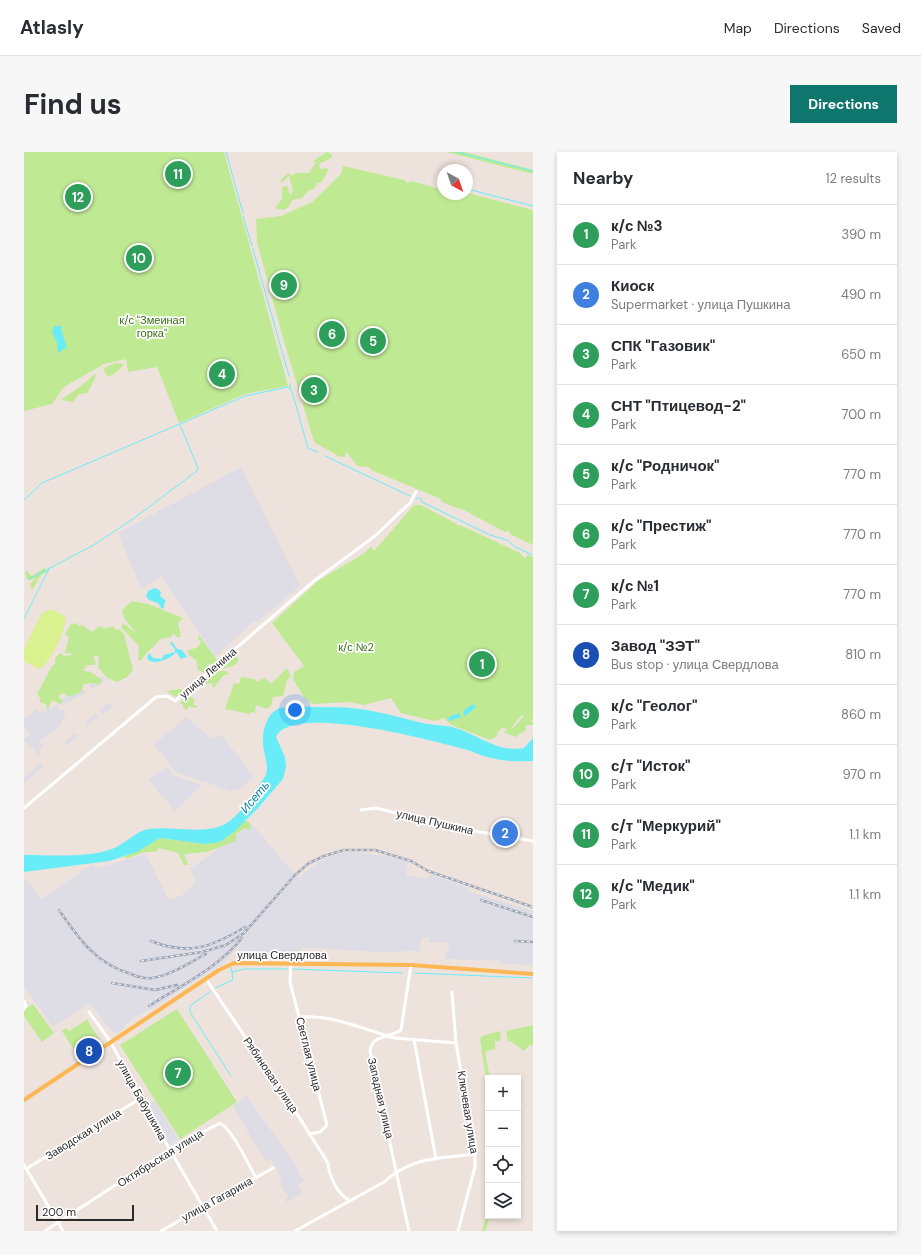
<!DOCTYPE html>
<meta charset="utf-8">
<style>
:root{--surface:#fff;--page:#f7f7f7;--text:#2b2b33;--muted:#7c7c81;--line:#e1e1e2;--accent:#0f766e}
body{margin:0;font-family:"DM Sans",sans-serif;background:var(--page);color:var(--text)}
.controls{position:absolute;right:12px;bottom:12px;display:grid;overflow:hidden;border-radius:0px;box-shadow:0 2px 6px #0003}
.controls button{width:36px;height:36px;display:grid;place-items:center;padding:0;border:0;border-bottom:1px solid var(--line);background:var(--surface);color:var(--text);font:20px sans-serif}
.compass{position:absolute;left:413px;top:12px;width:36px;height:36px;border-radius:50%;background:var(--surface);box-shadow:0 2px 6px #0003;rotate:140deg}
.scale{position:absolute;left:12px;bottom:10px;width:98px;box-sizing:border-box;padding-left:4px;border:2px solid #2b2b2b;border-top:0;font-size:11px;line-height:14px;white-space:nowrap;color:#2b2b2b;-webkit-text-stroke:3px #fff;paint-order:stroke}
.you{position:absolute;left:271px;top:558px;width:14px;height:14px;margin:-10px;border:3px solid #fff;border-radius:50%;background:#1a73e8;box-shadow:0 0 0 6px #1a73e833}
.badge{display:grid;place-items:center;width:26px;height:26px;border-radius:50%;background:var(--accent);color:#fff;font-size:13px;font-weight:700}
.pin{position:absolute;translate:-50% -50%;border:2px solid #fff;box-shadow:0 1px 4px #0006}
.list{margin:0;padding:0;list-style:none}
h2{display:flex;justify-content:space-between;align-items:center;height:52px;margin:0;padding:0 16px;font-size:17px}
h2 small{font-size:13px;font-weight:400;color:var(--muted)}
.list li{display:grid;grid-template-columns:26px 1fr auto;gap:12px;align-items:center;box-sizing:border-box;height:60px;padding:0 16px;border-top:1px solid var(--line)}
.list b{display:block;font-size:15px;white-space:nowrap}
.list p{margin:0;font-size:13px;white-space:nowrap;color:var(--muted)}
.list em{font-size:13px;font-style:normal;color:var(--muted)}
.icon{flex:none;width:22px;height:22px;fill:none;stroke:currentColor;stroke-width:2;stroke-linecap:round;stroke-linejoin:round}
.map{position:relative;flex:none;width:509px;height:1079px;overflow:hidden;border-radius:0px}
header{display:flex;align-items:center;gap:24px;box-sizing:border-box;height:56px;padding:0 20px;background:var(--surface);border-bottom:1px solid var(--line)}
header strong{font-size:19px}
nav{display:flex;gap:22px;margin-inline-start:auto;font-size:14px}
.intro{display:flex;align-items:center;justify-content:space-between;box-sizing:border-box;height:96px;padding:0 24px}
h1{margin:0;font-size:28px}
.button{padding:10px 18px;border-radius:0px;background:var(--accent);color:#fff;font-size:14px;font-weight:700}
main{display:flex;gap:24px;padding:0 24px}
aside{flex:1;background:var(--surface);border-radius:0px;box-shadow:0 2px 6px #0003}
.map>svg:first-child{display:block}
.industrial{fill:#dedde6}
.green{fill:#c0e994}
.pitch{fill:#d9f18f}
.water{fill:#67ecf8}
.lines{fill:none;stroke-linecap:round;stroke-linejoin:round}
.stream{stroke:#67ecf8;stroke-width:1}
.minor{stroke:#fff;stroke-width:3}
.major{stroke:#fcb653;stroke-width:4}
.rail-casing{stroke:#9ea6b7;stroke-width:2.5}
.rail{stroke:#fff;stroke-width:1;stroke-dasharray:3;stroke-linecap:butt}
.labels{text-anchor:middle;stroke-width:3.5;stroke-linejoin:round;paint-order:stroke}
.park-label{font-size:11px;fill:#376f14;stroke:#fff}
.street-label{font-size:11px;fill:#2b2b2b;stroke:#fff}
.water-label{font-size:12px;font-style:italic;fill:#048199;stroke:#fff}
</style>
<header>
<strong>Atlasly</strong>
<nav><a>Map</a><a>Directions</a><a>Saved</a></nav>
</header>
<div class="intro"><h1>Find us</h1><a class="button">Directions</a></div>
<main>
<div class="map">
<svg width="509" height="1079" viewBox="0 0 509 1079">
<rect width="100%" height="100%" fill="#eee3dc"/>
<g class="industrial">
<polygon points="217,315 276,434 233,470 229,470 191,505 137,424 117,437 94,381"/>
<polygon points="79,523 82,529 68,537 65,533"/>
<polygon points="60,537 62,541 37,554 35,548"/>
<polygon points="86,550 89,554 79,563 75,558"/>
<polygon points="33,553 36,559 40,557 42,560 39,567 37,569 38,572 18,588 14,588 19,594 15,598 17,600 14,603 0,587 5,583 0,574 0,568 13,557 17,561"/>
<polygon points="72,561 75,565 64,574 61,571"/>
<polygon points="163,565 187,587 198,583 230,625 216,637 207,639 151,620 130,592"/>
<polygon points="51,581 54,584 42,594 40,590"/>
<polygon points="18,610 20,614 0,631 0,625"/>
<polygon points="143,615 149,623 178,633 151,659 124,628"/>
<polygon points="228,672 274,726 298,708 312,702 328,700 363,704 384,710 382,723 404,727 406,722 445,736 444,739 509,759 509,813 475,812 476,809 421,807 421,799 425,799 424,790 406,791 405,786 397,786 396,799 351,800 277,795 277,800 218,801 213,796 200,811 126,858 125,857 100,873 101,876 93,881 87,879 66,852 29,875 0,835 0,728 3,728 18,748 67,712 73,716 122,702 145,748 157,744 172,730 166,717"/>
<polygon points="223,944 268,1008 280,1029 274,1032 279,1041 263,1051 261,1047 264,1045 255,1030 258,1027 247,1007 243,1009 231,992 209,954"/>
<polygon points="131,949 154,987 145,994 122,954"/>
</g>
<g class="green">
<polygon points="0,0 200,0 264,234 221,242 155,271 133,215 104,220 102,207 80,212 40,235 28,252 0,259"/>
<polygon points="303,0 306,1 309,5 295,12 296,17 305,16 298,30 293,31 291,36 284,39 278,46 268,48 264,56 259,58 251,56 258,47 258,35 263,34 266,43 269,39 265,24 259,30 256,28 265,21 268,24 271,21 285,21 292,10 289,9"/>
<polygon points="422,0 440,0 509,18 509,22"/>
<polygon points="319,14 381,28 383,31 388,29 419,38 419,42 443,43 444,41 509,58 509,393 486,382 485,379 481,380 438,357 433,356 418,350 417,347 347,318 345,315 333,314 323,300 321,305 316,305 290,290 259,186 233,90 232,67 257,64 288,50 317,22"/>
<path d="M 92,211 L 100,212 C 96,217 90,225 83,224 L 79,216 Z"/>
<path d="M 70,222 L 72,222 L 71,227 L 63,241 L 55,242 L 49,250 L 37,248 C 49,239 60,233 70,222 Z"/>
<polygon points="390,353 397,353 431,371 435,374 436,373 496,401 501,407 504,402 509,405 509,569 498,563 485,578 479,575 473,581 473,584 466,588 427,573 420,566 410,569 377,561 367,546 340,553 326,550 288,552 280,545 269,527 270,520 280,514 248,471 295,428 339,402 347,395 350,399"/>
<polygon points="20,416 24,419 16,424 9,437 7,436 6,432 12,426 6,428 3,427 1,420 3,419 8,424"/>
<path d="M 108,449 L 124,452 L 159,466 L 154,471 L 157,485 L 152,485 L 150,481 L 147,485 L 136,487 C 129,497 124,497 117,509 L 114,507 L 115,494 L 97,475 L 99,471 L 112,481 L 101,467 L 98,458 Z"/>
<polygon points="47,471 49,472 52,471 54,474 58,473 68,480 74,475 78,474 80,477 89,474 92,478 95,477 100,482 109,518 103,525 93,530 83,526 74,515 75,505 71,503 69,506 72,511 70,513 64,513 59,518 68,521 78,528 75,533 69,531 60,532 57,540 45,545 40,541 34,544 39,549 36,552 28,548 24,557 22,556 23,553 16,550 16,546 13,542 28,514 31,512 31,507 36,501 40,504 47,503 48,501 41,501 45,484 41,483"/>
<polygon points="175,483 193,508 191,512 185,512 181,521 174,518 172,508 165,503 163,499 174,495 177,489 174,487"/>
<path d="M 209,501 L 215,508 C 208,517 203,515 193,518 L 193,515 Z"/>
<polygon points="263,516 267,524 263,528 259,544 249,545 247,554 243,557 232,553 231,561 226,560 226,562 201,557 210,531 215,532 217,525 230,527 234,530 236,527 239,528 240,525 247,532"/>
<path d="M 202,519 L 205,522 L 199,524 L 189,537 L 188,531 L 182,532 L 181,529 C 189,520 189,519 202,519 Z"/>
<polygon points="156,537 162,538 152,545 142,539"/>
<polygon points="165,545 171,547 169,552 174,555 171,556 165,554 163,558 159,555 159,552 156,552 159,547"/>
<polygon points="500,564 509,570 509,573 502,573 502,578 492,585 479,580 490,575"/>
<polygon points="220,669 224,669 227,674 225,678 221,676 212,682 212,689 183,700 160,702 164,713 160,713 154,701 135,696 131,700 121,700 104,706 98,706 136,686 181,692 202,686"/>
<polygon points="9,852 30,881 18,890 0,864 0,858"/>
<polygon points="153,857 213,950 156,987 96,893"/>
<polygon points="62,866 75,887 74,890 56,902 52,901 38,879 42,876 45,879 61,869"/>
<polygon points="509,873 509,894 505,893 500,899 488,890 484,889 482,879"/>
<polygon points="476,879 477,887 473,890 471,887 471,897 461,900 466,926 464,926 464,941 456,887 458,884"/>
<polygon points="464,1055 464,1064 465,1064 462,1079 458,1079"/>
</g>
<path class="pitch" d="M 26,457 L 41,464 C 44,475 26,512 15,517 L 0,509 L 0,497 L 17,462 Z"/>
<g class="water">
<polygon points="30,174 38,174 37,177 43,196 37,198 37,201 34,200 33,190 28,180"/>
<polygon points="131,436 135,438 137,441 136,444 142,449 140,452 140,456 138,457 134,451 125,448 122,444 124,439"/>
<path d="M 148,490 L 153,497 L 158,498 L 163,505 L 157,507 L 152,500 C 147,507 128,515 123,506 L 125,501 L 129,506 L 138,507 L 140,503 L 151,500 L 151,497 L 146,491 Z"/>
<polygon points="449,552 452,555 440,565 439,559"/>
<path d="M 310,555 C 343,556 363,562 394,570 C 405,573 417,573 428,575 C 452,581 474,602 500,596 L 509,586 L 509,609 C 494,610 478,609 463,605 C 455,603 448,599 440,597 C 410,589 267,550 252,585 L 261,605 L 262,615 L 259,627 L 234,656 L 211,679 L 196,690 L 181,692 L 136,686 L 113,700 L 85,709 L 0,720 L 0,703 C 24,703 66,706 88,697 C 102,692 111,679 125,677 C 147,674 182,683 201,672 C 219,661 230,640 242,623 C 245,613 240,603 239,593 C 238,581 242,562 254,557 C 265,553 297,556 310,555 Z"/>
<polygon points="435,561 437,565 425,569 424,567 425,565"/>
</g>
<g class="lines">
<g class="stream">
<polyline points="202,0 219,61"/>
<polyline points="433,0 509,19"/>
<polyline points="417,30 419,31"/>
<polyline points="443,37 509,54"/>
<polyline points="219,64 228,94"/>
<polyline points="229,97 265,224"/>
<polyline points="266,237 266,232"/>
<polyline points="301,304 386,344"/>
<polyline points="392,346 397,347 398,350 466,383 483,388 491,395 509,403"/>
<polyline points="0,348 18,331 221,244 264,235 268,239 284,296 294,300"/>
<polyline points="5,427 68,394 109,367 173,319 174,316 156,273"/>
<polyline points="0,467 25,417"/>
<polyline points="207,815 208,820 220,817 263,817"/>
<polyline points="268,817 378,821"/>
<polyline points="391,821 508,826"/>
<polyline points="191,836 209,828 208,820"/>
<polyline points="186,840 166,854 166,860 207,924"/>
</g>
<g class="minor">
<polyline points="0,656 132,545 143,544 151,549 290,429 351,384 386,351 392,340"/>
<polyline points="337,658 352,656 433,676 509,689"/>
<polyline points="267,811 266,830 303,973 296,980 285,982"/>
<path d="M 182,827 L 268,954 L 304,1011 C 305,1024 313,1042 325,1048"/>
<polyline points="428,840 432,891 451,1002 451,1015 434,1079"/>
<polyline points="0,857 2,854 0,849"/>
<polyline points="65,860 86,889 127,965 193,1079"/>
<path d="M 275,865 C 308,862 341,878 371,886 L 432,891"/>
<polyline points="390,888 412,1007"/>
<polyline points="0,1013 39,1079"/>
<polyline points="2,1017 117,946"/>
<path d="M 21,1079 L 145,998 L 196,971 C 209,978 224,1012 232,1026"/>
<polyline points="137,1079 249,1016"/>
<path d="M 271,1079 L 360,1030 C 389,1004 415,1007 451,1002"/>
<path d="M 385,1079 L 346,899 C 348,882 366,886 377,878 L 387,813"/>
</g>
<polyline class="major" points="0,948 195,818 210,811 387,813 509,822"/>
<defs>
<g id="rail">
<polyline points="457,748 509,765"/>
<path d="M 35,758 C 55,787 72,812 107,822 C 114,825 121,827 128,826 C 146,824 166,810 182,802"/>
<path d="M 127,789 C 164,804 188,795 221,775"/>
<polyline points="491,789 509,790"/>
<polyline points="117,809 178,800 202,793 220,781 271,723 285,711 300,704 320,698 351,698 387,709 404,719 509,755"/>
<polyline points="88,831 131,838 153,833"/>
<path d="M 125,854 C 156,834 194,816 218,786"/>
</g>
</defs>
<use href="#rail" class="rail-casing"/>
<use href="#rail" class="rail"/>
</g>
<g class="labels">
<g class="park-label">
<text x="128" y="172">к/с "Змеиная<tspan x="128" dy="13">горка"</tspan></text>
<text x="332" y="499">к/с №2</text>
</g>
<g class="street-label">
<text transform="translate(184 521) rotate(-41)" y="4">улица Ленина</text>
<text transform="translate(411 670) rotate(13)" y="4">улица Пушкина</text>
<text x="258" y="807">улица Свердлова</text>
<text transform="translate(285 902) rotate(76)" y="4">Светлая улица</text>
<text transform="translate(247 923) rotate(56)" y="4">Рябиновая улица</text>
<text transform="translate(357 946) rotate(77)" y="4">Западная улица</text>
<text transform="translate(118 948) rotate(61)" y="4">улица Бабушкина</text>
<text transform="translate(444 960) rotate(81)" y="4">Ключевая улица</text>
<text transform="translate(59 982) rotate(-32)" y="4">Заводская улица</text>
<text transform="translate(136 1006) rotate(-32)" y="4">Октябрьская улица</text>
<text transform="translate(193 1047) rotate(-29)" y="4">улица Гагарина</text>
</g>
<g class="water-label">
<text transform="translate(231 645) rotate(-50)" y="4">Исеть</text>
</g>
</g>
</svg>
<div class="controls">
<button>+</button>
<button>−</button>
<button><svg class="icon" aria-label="locate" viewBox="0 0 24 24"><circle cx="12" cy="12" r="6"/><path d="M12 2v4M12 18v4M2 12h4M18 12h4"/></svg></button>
<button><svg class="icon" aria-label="layers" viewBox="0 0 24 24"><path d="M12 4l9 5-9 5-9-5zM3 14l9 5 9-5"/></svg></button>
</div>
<svg class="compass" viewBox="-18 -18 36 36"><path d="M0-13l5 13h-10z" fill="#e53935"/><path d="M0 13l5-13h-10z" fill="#7c7c81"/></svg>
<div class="scale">200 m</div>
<div class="you"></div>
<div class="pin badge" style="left:458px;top:512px;background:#2e9e5b">1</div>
<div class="pin badge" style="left:481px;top:681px;background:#3f7fe0">2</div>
<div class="pin badge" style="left:290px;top:238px;background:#2e9e5b">3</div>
<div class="pin badge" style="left:198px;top:222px;background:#2e9e5b">4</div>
<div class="pin badge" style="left:349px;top:189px;background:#2e9e5b">5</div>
<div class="pin badge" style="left:308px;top:182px;background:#2e9e5b">6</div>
<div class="pin badge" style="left:154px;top:921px;background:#2e9e5b">7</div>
<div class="pin badge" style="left:65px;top:899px;background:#1a4fb4">8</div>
<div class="pin badge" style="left:260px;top:133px;background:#2e9e5b">9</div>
<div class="pin badge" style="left:115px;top:106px;background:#2e9e5b">10</div>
<div class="pin badge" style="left:154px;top:22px;background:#2e9e5b">11</div>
<div class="pin badge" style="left:54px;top:45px;background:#2e9e5b">12</div>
</div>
<aside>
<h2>Nearby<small>12 results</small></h2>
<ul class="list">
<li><span class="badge" style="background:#2e9e5b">1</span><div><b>к/с №3</b><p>Park</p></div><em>390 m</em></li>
<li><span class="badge" style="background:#3f7fe0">2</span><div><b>Киоск</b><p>Supermarket · улица Пушкина</p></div><em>490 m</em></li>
<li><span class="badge" style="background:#2e9e5b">3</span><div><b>СПК &quot;Газовик&quot;</b><p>Park</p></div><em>650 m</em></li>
<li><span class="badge" style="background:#2e9e5b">4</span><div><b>СНТ &quot;Птицевод-2&quot;</b><p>Park</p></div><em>700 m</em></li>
<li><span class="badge" style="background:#2e9e5b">5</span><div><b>к/с &quot;Родничок&quot;</b><p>Park</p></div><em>770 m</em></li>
<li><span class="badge" style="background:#2e9e5b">6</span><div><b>к/с &quot;Престиж&quot;</b><p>Park</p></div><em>770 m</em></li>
<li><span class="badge" style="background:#2e9e5b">7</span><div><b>к/с №1</b><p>Park</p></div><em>770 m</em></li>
<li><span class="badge" style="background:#1a4fb4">8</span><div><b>Завод &quot;ЗЭТ&quot;</b><p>Bus stop · улица Свердлова</p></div><em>810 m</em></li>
<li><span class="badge" style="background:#2e9e5b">9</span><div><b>к/с &quot;Геолог&quot;</b><p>Park</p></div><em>860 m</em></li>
<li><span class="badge" style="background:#2e9e5b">10</span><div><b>с/т &quot;Исток&quot;</b><p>Park</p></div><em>970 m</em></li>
<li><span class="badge" style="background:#2e9e5b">11</span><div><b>с/т &quot;Меркурий&quot;</b><p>Park</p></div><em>1.1 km</em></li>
<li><span class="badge" style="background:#2e9e5b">12</span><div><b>к/с &quot;Медик&quot;</b><p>Park</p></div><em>1.1 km</em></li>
</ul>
</aside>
</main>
